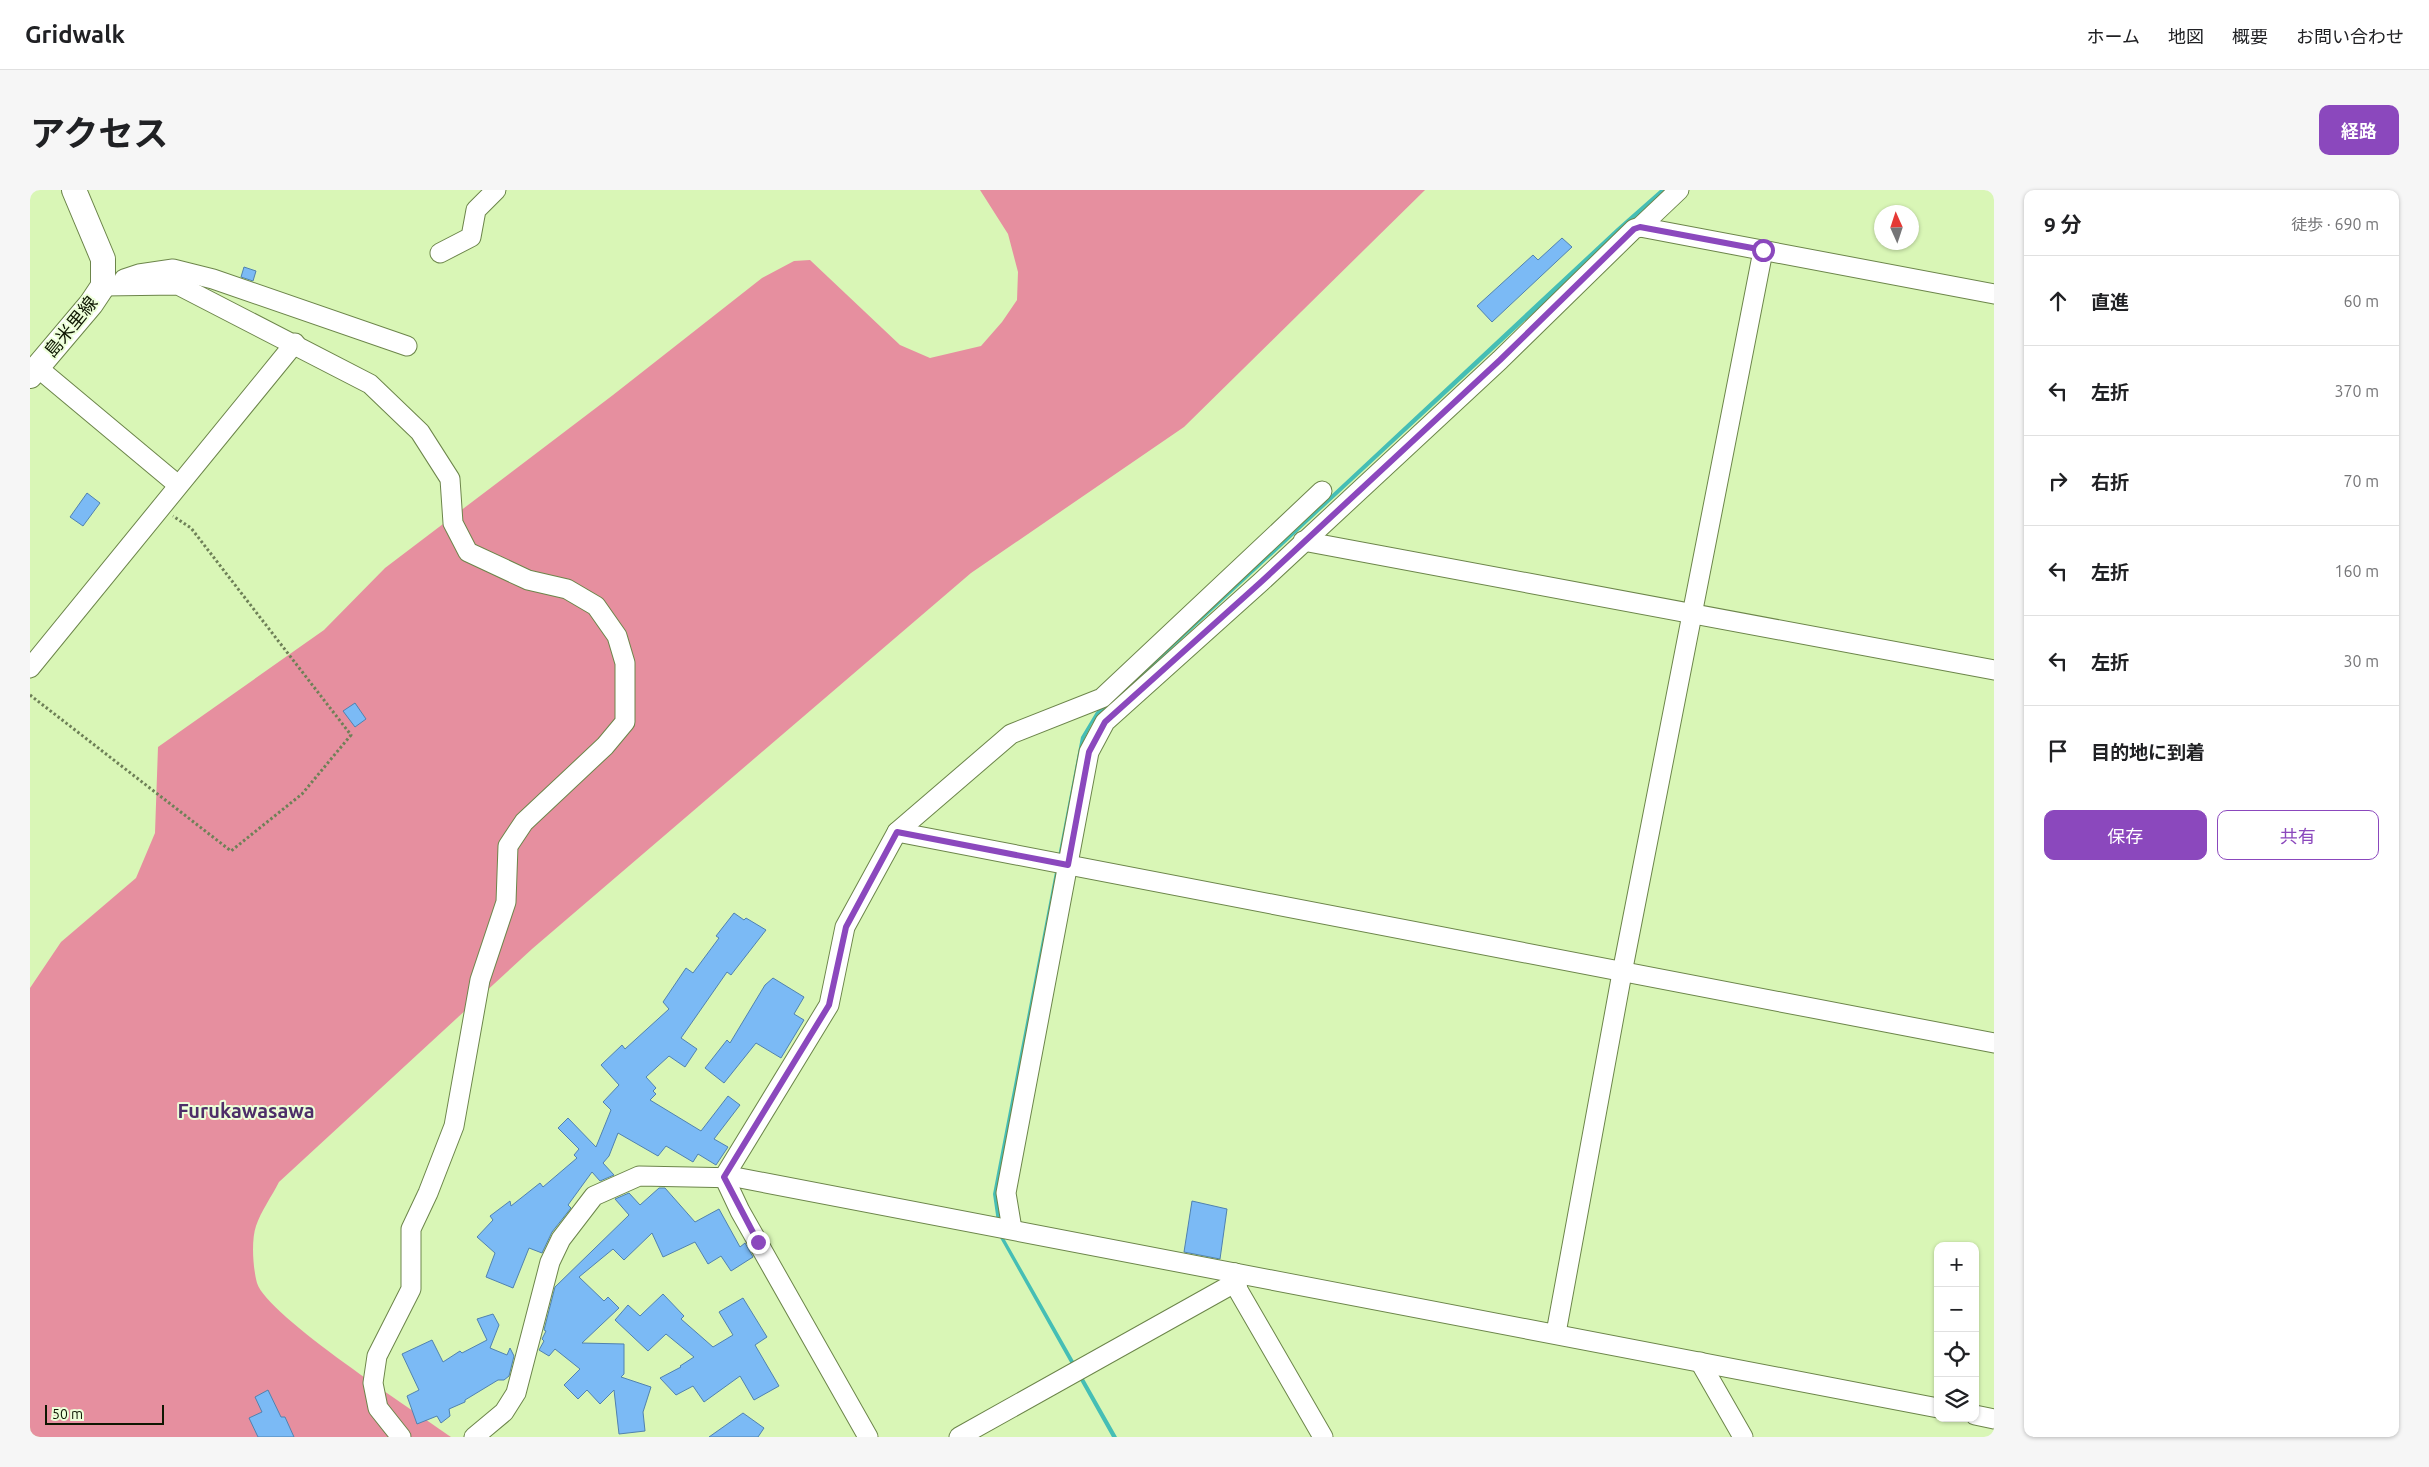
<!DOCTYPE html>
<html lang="ja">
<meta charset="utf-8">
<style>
:root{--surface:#fff;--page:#f6f6f6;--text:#202124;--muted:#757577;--line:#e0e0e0;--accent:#8b48bd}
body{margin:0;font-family:Ubuntu,"Noto Sans JP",sans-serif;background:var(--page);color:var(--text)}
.controls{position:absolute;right:15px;bottom:15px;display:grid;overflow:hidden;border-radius:10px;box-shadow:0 1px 4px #0004}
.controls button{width:45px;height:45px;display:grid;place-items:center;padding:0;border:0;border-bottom:1px solid var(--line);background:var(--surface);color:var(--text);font:25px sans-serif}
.compass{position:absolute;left:1844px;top:15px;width:45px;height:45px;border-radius:50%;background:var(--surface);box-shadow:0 1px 4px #0004;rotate:357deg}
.scale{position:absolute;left:15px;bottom:12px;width:119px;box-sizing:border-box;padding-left:5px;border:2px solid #0e1702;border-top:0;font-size:14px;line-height:18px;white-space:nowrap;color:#0e1702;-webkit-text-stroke:4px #edffd9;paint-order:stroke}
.stop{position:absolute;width:15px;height:15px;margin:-11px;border:4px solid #8b48bd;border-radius:50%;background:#fff}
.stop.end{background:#8b48bd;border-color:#fff;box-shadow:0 1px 5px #0008}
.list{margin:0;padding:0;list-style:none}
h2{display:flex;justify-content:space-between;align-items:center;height:65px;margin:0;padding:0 20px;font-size:21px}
h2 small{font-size:16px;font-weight:400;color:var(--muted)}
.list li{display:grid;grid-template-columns:32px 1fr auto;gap:15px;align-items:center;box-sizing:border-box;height:90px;padding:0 20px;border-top:1px solid var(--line)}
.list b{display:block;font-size:19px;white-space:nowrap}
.list em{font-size:16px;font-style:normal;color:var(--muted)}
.actions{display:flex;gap:10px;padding:15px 20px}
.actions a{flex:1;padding:11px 0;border:1px solid var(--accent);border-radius:10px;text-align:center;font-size:18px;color:var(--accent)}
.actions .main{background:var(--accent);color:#fff}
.icon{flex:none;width:28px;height:28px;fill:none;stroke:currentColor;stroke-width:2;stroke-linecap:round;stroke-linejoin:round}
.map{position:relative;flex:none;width:1964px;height:1247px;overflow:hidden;border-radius:10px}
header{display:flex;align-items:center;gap:30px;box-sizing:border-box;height:70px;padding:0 25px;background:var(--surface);border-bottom:1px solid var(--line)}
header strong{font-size:24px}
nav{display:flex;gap:28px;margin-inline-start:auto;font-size:18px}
.intro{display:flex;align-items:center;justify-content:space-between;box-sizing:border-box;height:120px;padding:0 30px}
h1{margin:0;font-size:35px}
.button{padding:12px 22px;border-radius:10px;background:var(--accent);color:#fff;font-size:18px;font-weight:700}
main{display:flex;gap:30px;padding:0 30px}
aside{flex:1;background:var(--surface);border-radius:10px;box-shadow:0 1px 4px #0004}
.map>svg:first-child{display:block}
.forest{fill:#e68f9f}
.water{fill:#45beb5}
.building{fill:#7bbaf5;stroke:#5082af}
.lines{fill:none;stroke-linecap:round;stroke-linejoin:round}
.minor-casing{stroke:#6c854a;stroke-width:21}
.tertiary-casing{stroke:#6c854a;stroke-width:26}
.path{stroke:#6e8057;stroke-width:3;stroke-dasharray:2.5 2.5;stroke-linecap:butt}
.minor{stroke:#fff;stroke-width:19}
.tertiary{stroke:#fff;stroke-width:24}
.route{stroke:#8b48bd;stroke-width:6}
.labels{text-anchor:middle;stroke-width:4;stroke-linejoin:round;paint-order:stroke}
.street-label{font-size:18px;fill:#0e1702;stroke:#edffd9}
.quarter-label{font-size:20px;font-weight:bold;fill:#4e2e68;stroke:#edffd9}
</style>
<header>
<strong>Gridwalk</strong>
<nav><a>ホーム</a><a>地図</a><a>概要</a><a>お問い合わせ</a></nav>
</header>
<div class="intro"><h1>アクセス</h1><a class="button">経路</a></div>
<main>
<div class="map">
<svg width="1964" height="1247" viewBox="0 0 1964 1247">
<rect width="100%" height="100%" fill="#d9f6b6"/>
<path class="forest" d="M 950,0 L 1395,0 L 1154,237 L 941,383 L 502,759 L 249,992 C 242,1006 231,1021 226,1036 C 221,1051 223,1078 227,1093 C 237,1126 386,1222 421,1247 L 0,1247 L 0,798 L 31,752 L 106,688 L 125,643 L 128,557 L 294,440 L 355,378 L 583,205 L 732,88 L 764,71 L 780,70 L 870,155 L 900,168 L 951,156 L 972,132 L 987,110 L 988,82 L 978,44 Z"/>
<polygon class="water" points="1630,0 1636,0 1073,522 1062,534 1054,550 967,1005 974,1048 1087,1247 1082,1247 969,1046 963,1004 1051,547 1066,522 1087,505 1587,38"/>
<g class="building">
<polygon points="1532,48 1542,57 1462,132 1447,116 1503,65 1508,70"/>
<polygon points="214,77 226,81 223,91 211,87"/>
<polygon points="57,303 70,313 53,336 40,327"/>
<polygon points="325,513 336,529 325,537 313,521"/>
<polygon points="704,723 714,730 716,728 736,740 701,785 697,782 651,848 667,859 655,877 639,866 616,887 626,898 623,901 626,904 620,910 671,941 698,906 710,915 684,949 698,957 686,975 668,964 663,972 636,956 628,966 588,943 579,966 573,973 584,985 570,991 562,982 538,1015 541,1018 522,1042 512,1063 499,1058 483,1098 456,1087 465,1063 447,1047 463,1030 460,1026 480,1011 481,1016 510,993 513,997 547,968 544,965 549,959 528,938 538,928 566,957 581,920 573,912 589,895 571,875 592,855 595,859 639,819 633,812 656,778 663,783 689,748 686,746"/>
<polygon points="743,788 774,807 764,824 774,830 751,868 726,853 694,893 675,878 697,850 700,853 735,795"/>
<polygon points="629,998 635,998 665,1032 689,1019 710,1057 715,1053 723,1067 701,1081 691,1066 678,1074 665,1052 633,1067 622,1043 594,1070 583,1059 549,1087 574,1111 578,1107 589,1118 552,1153 594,1154 594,1184 591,1187 621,1197 613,1222 615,1241 589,1244 584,1200 570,1214 557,1200 548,1209 534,1195 550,1179 525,1159 519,1166 509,1160 514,1151 512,1149 516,1141 514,1140 525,1097 599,1025 585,1009 599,1003 610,1015"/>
<polygon points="1162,1011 1197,1019 1190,1069 1154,1062"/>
<polygon points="633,1104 654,1126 651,1129 683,1157 703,1145 689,1122 713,1108 737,1147 725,1155 749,1196 724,1210 710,1186 674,1212 663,1196 646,1205 630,1188 651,1177 650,1176 664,1167 636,1144 618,1161 585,1130 598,1115 610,1126"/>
<polygon points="463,1124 469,1135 460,1158 477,1165 480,1158 484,1166 479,1186 474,1190 468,1190 435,1210 435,1212 419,1219 420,1226 411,1233 407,1226 387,1234 377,1206 389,1200 372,1164 402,1150 413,1172 430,1161 432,1163 457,1150 447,1129"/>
<polygon points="238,1200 251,1227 255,1227 264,1247 228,1247 219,1228 232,1222 225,1207"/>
<polygon points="713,1223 734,1238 728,1247 679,1247"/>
</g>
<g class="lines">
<defs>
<g id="minor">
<polyline points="1610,37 1964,104"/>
<polyline points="410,63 441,47 446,20 466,0"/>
<polyline points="94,89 109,84 143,79 183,89 377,156"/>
<polyline points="73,96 148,95 340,194 390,242 420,289 423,333 438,362 498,390 537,399 566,416 587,446 595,473 595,532 575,556 494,632 478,656 476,712 450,790 424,936 398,1003 381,1039 381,1099 347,1166 343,1193 348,1218 371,1247"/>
<polyline points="8,178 148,295"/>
<polyline points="1273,351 1964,480"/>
<polyline points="0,478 265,153"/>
<polyline points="867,642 1964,853"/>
<polyline points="694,987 799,815 815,737 867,642 981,544 1072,508 1292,301"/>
<polyline points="694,987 710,1021 838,1247"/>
<polyline points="982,1039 976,1003 1059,562 1075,532 1231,392 1470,170 1604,39 1610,37 1649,0"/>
<polyline points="1205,1083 1208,1100 1293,1247"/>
<polyline points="1526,1143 1592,783 1733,61"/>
<polyline points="1670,1172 1713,1247"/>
<polyline points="1945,1225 1964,1229"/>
<polyline points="444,1247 474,1222 486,1203 520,1072 531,1049 564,1006 609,986 710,988 1908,1218"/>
<polyline points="929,1247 1199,1096 1205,1083"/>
</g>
<polyline id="tertiary" points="0,186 61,114 73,96 73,69 44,0"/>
</defs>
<use href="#minor" class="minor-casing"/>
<use href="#tertiary" class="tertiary-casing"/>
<polyline class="path" points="0,505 201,661 272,604 321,545 161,338 143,326"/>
<use href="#minor" class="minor"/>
<use href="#tertiary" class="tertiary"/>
</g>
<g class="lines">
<polyline class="route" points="728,1052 694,987 799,815 816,737 867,642 1038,675 1059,562 1075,532 1231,392 1470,170 1604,39 1610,37 1733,60"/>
</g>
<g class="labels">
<g class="street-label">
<text transform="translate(41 137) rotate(-51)" y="6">島米里線</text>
</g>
<g class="quarter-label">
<text x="216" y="928">Furukawasawa</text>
</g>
</g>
</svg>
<div class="controls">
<button>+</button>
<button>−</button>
<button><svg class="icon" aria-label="locate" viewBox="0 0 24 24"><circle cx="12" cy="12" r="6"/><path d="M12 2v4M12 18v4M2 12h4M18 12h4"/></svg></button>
<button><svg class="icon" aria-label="layers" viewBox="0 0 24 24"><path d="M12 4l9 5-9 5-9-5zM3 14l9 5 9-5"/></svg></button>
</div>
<svg class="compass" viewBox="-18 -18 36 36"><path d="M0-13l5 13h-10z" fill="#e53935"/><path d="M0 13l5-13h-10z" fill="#757577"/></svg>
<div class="scale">50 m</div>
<div class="stop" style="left:1733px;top:60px"></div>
<div class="stop end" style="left:728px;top:1052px"></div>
</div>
<aside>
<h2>9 分<small>徒歩 · 690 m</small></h2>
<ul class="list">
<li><svg class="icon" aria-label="ahead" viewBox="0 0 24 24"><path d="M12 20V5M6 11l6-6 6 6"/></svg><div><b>直進</b></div><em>60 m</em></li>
<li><svg class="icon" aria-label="left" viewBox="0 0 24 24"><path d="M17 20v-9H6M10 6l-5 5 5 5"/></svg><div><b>左折</b></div><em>370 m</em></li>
<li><svg class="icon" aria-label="right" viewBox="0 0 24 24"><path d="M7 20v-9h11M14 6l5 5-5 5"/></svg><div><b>右折</b></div><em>70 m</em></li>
<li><svg class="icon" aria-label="left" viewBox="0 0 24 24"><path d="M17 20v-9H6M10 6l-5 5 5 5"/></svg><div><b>左折</b></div><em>160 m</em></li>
<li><svg class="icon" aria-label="left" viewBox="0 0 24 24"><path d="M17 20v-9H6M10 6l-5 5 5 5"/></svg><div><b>左折</b></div><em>30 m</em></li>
<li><svg class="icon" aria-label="arrive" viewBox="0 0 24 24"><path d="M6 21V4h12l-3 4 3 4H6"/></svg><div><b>目的地に到着</b></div></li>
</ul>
<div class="actions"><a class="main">保存</a><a>共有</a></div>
</aside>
</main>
